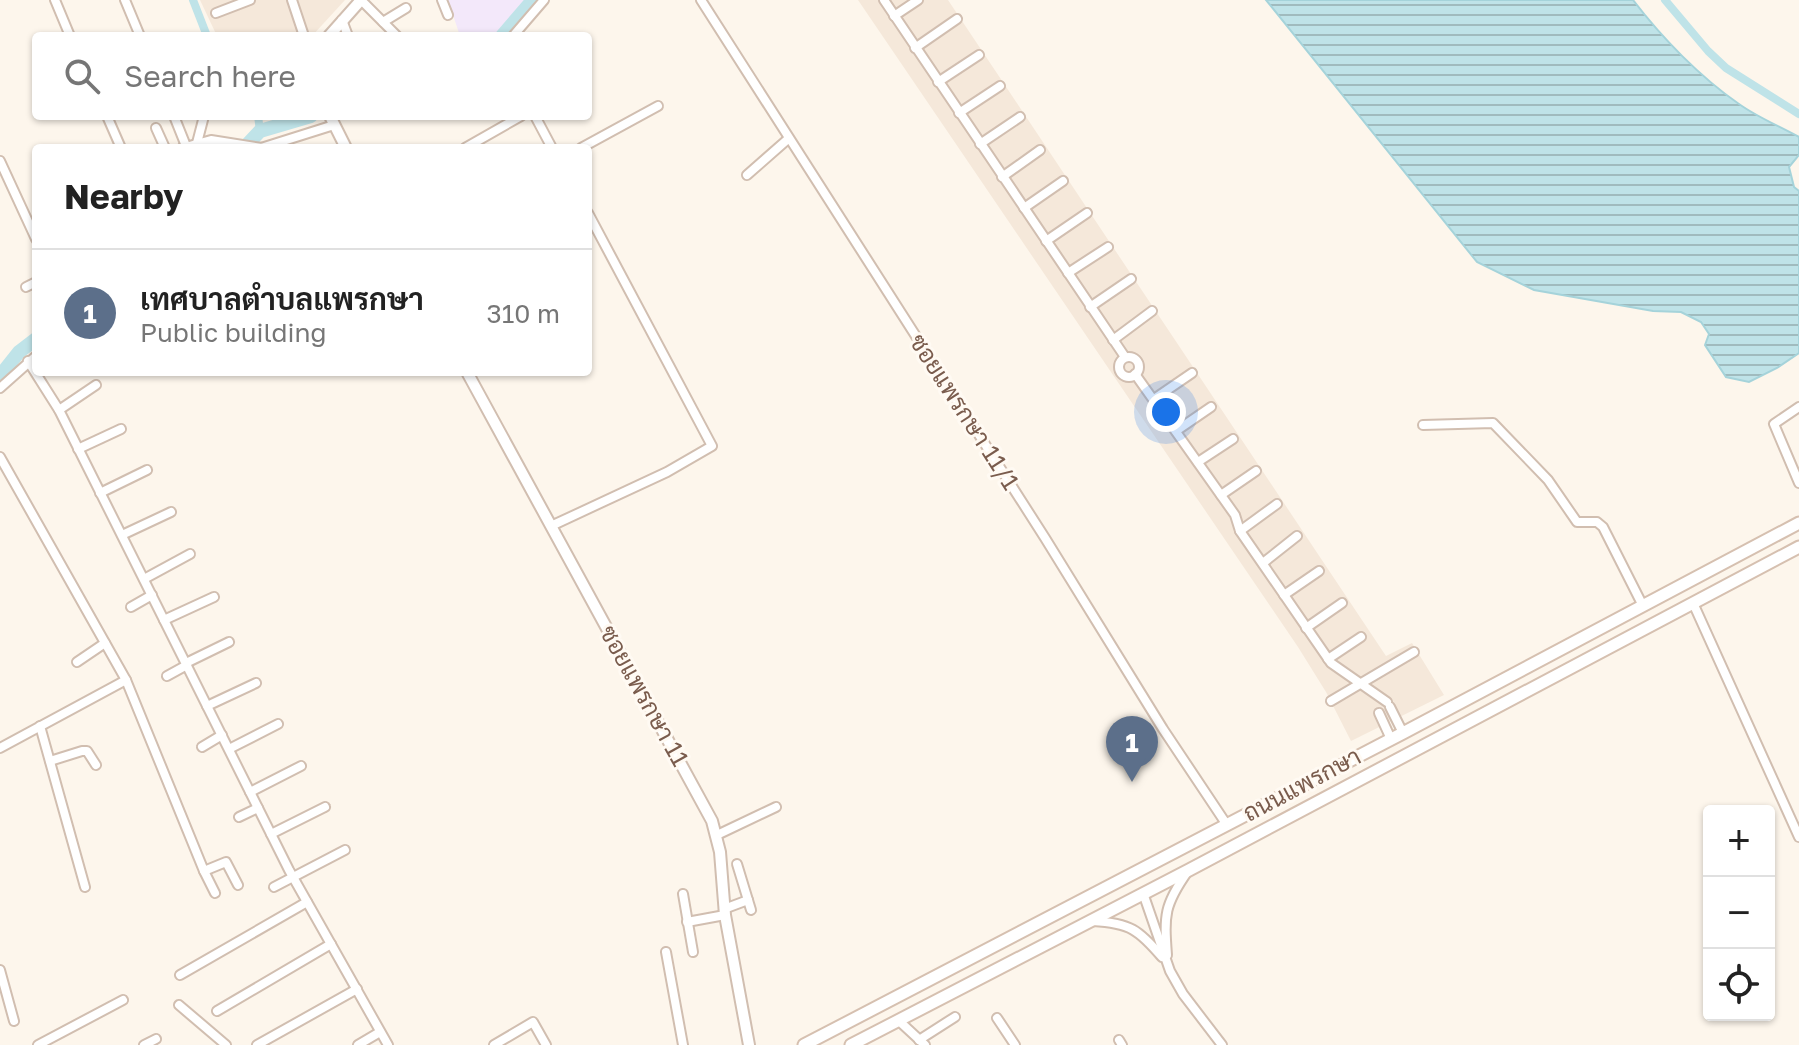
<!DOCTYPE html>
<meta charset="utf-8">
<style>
:root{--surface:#fff;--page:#f6f6f6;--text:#222;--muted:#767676;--line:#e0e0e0;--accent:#1a73e8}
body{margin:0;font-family:"Golos Text",Sarabun,sans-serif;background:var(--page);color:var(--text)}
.controls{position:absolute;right:24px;bottom:24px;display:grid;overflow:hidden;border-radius:8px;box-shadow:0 2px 6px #0004}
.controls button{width:72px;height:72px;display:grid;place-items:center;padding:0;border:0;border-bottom:2px solid var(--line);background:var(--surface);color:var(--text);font:40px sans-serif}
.you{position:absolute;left:1166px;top:412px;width:28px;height:28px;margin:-20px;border:6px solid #fff;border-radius:50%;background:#1a73e8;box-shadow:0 0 0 12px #1a73e833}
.badge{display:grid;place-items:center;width:52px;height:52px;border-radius:50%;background:var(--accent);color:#fff;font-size:26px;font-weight:700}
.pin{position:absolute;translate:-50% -66px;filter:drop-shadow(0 2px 4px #0008)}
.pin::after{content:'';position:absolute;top:42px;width:28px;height:24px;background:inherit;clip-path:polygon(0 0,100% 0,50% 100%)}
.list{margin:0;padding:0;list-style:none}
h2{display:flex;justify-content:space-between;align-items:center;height:104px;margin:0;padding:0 32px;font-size:34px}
h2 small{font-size:26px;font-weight:400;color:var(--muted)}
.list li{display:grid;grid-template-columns:52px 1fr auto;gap:24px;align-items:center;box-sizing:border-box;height:128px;padding:0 32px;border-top:2px solid var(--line)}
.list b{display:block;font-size:30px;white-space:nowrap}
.list p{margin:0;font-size:26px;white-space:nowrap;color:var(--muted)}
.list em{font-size:26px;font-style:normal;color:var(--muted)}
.icon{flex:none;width:44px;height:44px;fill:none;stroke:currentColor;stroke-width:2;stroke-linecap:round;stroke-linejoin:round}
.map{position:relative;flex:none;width:1799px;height:1045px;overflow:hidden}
.search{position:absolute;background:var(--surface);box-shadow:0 2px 6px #0004;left:32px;top:32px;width:560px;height:88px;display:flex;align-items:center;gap:20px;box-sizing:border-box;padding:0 28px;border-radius:8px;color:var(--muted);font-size:30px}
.panel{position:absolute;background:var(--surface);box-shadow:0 2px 6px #0004;left:32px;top:144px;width:560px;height:232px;border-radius:8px}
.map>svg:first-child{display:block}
.residential{fill:#f5e8da}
.education{fill:#f3e8fa}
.water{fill:url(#water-rules);stroke:#a5d3da;stroke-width:2}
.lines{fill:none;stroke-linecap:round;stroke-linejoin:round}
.canal{stroke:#bfe3e8;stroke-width:8}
.river{stroke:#bfe3e8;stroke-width:14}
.minor-casing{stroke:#d1beb0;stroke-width:12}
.tertiary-casing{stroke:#d1beb0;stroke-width:14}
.secondary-casing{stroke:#d6c0b0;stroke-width:15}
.minor{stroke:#fff;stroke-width:8}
.tertiary{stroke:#fff;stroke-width:10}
.secondary{stroke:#fff;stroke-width:11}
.labels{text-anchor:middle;stroke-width:6;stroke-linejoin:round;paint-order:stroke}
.street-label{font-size:24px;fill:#7a5c4d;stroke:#fffaf3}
</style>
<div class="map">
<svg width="1799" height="1045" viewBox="0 0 1799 1045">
<defs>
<pattern id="water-rules" width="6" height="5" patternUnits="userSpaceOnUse" patternTransform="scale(2)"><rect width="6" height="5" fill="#bfe3e8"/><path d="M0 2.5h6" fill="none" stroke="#a0bbbe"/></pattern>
</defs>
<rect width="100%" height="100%" fill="#fdf6ec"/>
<g class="residential">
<polygon points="200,0 345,0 312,36 217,36"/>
<polygon points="858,0 948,0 1386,656 1412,643 1444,695 1351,741 1326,692 1298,647"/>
</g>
<polygon class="education" points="448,0 526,0 493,36 460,36"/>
<path class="water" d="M 1266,0 L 1633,0 C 1662,38 1700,77 1739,104 C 1757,117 1779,126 1799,137 L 1799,155 L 1789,167 L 1794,187 L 1799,191 L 1799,353 L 1777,368 L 1749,382 L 1726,377 L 1705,345 L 1709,334 L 1701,322 L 1681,312 L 1653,311 L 1534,290 L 1477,262 Z"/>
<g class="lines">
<g class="canal">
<polyline points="193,0 207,36"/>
<polyline points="1665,0 1708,51 1726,68 1799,114"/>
<polyline points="258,116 260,131"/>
</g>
<g class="river">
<polyline points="502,36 533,0"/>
<polyline points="244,148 260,131 311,116"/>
<polyline points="0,376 19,352 36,339"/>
</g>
<defs>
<g id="minor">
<polyline points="55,0 70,36"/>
<polyline points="125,0 140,36"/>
<polyline points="292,0 304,36"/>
<polyline points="361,0 397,36"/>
<polyline points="442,0 448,15"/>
<polyline points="701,0 1045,538 1163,729 1227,825"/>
<polyline points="884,0 1125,357"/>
<polyline points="216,13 250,0"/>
<polyline points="894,16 918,0"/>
<polyline points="342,20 348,36"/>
<polyline points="383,22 406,8"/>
<polyline points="513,36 544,0"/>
<polyline points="915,48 957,19"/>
<polyline points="938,82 979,55"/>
<polyline points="959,113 1000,86"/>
<polyline points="107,116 121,148"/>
<polyline points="174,116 186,146"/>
<polyline points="535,116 552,148"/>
<polyline points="156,128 165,148"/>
<polyline points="197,143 204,116"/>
<polyline points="980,144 1020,117"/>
<polyline points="182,148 211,140 262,148"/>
<polyline points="261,148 334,125"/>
<polyline points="465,148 521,116"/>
<polyline points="581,148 658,106"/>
<polyline points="0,161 36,239"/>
<polyline points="747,175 788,139"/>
<polyline points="1002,177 1040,150"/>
<polyline points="1024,208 1063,181"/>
<polyline points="1046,241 1087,213"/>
<polyline points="1068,273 1108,247"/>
<polyline points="26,287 36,282"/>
<polyline points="1090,307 1131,279"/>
<polyline points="1113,340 1152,311"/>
<circle cx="1129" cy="367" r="10"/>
<polyline points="28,361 59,410 289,870 388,1045"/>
<polyline points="1135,374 1235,515 1240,531 1331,663 1387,702"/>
<polyline points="0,388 36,356"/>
<polyline points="1154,399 1192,373"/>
<polyline points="1799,407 1774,424 1799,483"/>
<polyline points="59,410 96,385"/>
<polyline points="1423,425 1493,423 1548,480 1577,522 1597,522 1603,527 1643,606"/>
<polyline points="1176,431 1211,407"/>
<polyline points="78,449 121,429"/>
<polyline points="0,457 126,680 204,871 226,862 238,885"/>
<polyline points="1198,462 1233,439"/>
<polyline points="100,493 147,470"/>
<polyline points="1221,495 1256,471"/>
<polyline points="551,526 667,472 712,446 588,213"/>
<polyline points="1240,531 1277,504"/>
<polyline points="122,535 171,512"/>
<polyline points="1263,563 1297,536"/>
<polyline points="144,579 190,554"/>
<polyline points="1284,595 1319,571"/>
<polyline points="1693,603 1799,837"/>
<polyline points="131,607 152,595"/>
<polyline points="164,620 214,597"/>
<polyline points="1306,628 1342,603"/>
<polyline points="1328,659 1361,637"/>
<polyline points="77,662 105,643"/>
<polyline points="186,663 229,642"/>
<polyline points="167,676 187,665"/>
<polyline points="1331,701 1414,652"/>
<polyline points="207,706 256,683"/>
<polyline points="1390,707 1403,733"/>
<polyline points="1379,713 1391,739"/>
<polyline points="40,726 85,887"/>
<polyline points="202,747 222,735"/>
<polyline points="0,748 126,680"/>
<polyline points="229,749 278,724"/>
<polyline points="50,761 82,751 87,751 96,765"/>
<polyline points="250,792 301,766"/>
<polyline points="239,817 258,808"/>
<polyline points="271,834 325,807"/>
<polyline points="717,835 776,807"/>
<polyline points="737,864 751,910"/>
<polyline points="204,871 215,893"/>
<polyline points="274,887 345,850"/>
<polyline points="1143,893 1170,971 1183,994 1222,1045"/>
<polyline points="683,894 693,952"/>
<polyline points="724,909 748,900"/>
<path d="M 1093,921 C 1130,923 1139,930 1162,957"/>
<polyline points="687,922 725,915"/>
<polyline points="666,952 683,1045"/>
<path d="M 1167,955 C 1164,915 1164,905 1188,871"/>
<polyline points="0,970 14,1021"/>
<polyline points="180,975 307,902"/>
<polyline points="179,1005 226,1045"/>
<polyline points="217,1011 331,944"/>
<polyline points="997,1018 1015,1045"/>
<polyline points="898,1020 925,1045"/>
<polyline points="919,1040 955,1017"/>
<polyline points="1119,1040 1122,1045"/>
<polyline points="38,1045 123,1000"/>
<polyline points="144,1045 156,1039"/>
<polyline points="257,1045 357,989"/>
<polyline points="358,1045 380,1032"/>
<polyline points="494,1045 533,1022 546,1045"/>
</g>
<g id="tertiary">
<polyline points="329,36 361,0"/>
<polyline points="330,116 346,148"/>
<polyline points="467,372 712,821 720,852 725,915 749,1045"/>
</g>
<g id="secondary">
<polyline points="804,1045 1403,733 1799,523"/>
<polyline points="851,1045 1189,870 1799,547"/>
</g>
</defs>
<use href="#minor" class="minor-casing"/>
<use href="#tertiary" class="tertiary-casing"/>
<use href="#secondary" class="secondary-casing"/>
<use href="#minor" class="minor"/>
<use href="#tertiary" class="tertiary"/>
<use href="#secondary" class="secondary"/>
</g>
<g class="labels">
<g class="street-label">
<text transform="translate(964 412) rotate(57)" y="8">ซอยแพรกษา 11/1</text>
<text transform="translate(644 696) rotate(61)" y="8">ซอยแพรกษา 11</text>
<text transform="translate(1302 785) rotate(-28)" y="8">ถนนแพรกษา</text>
</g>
</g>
</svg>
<div class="controls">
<button>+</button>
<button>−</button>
<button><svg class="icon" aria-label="locate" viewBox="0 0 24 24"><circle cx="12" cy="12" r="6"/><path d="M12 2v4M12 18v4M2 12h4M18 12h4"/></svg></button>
</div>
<div class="you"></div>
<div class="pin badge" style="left:1132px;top:782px;background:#5c6f8a">1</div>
<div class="search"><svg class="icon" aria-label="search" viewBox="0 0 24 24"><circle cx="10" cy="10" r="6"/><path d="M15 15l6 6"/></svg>Search here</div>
<section class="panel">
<h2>Nearby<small></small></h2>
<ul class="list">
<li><span class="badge" style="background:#5c6f8a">1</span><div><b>เทศบาลตำบลแพรกษา</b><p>Public building</p></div><em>310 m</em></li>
</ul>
</section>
</div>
